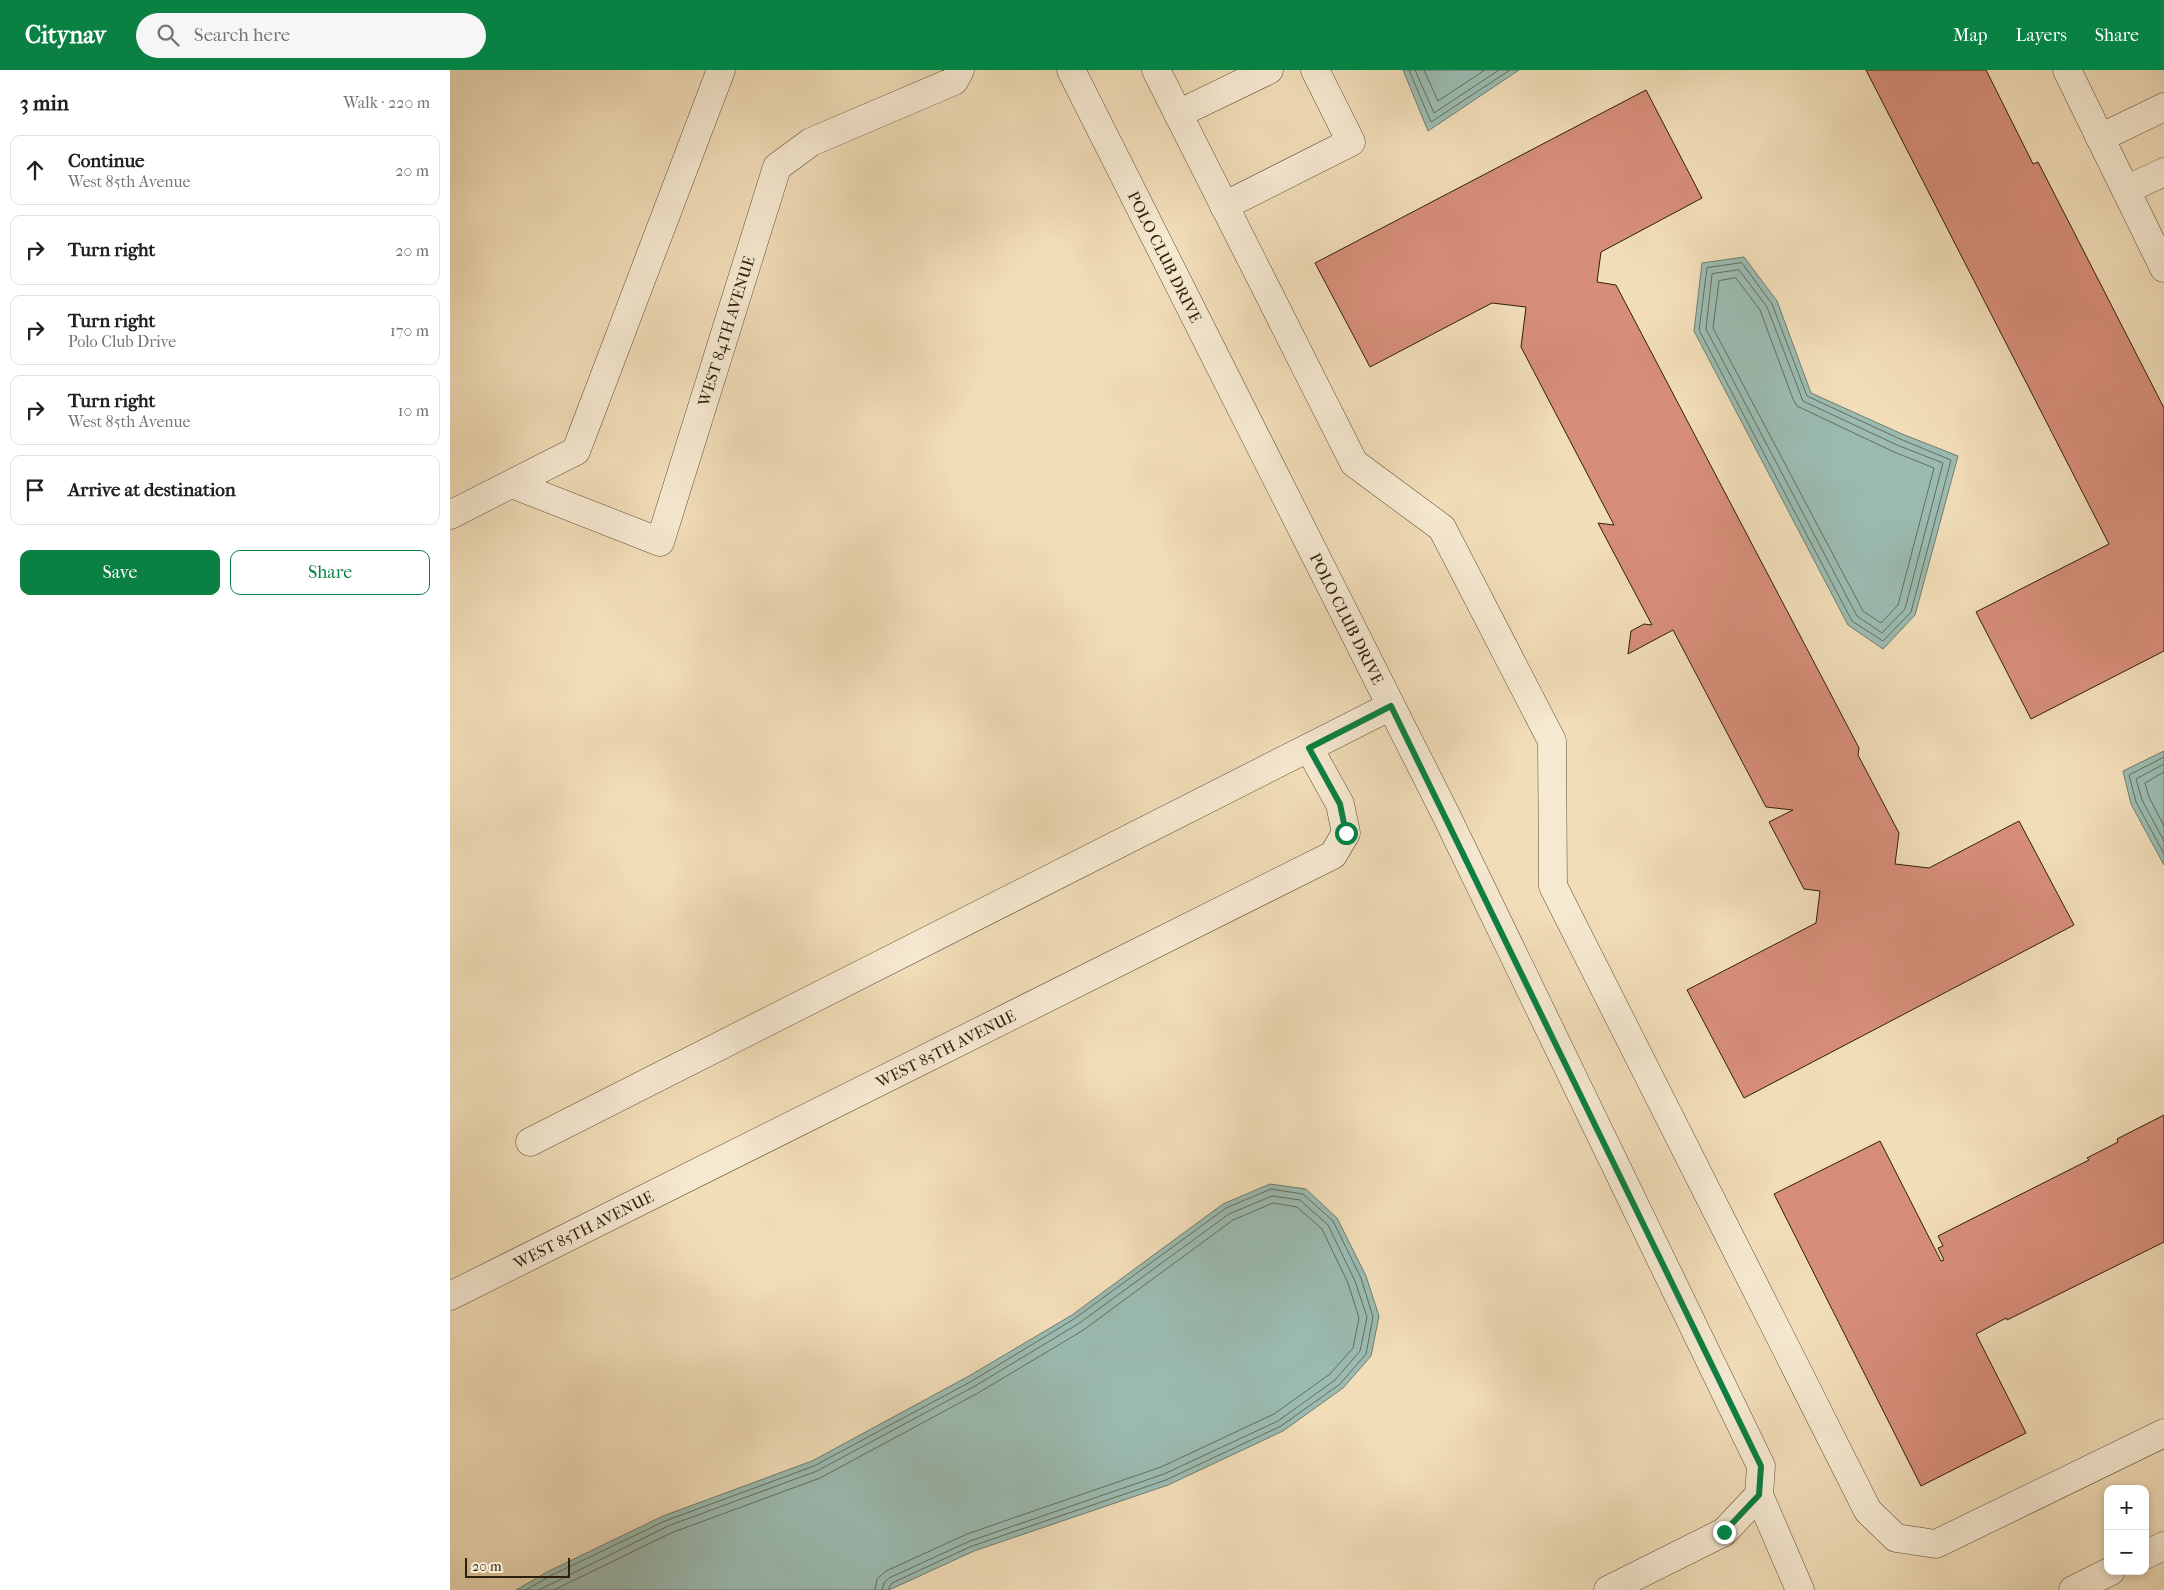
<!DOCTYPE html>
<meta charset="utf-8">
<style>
:root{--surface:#fff;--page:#f6f6f6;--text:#202124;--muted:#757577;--line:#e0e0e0;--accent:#0b8043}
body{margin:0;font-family:"IM FELL French Canon",serif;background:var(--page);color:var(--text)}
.controls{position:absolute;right:15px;bottom:15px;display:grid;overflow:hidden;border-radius:10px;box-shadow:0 2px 8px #0003}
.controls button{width:45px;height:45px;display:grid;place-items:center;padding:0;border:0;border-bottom:1px solid var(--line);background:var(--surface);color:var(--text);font:25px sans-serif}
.scale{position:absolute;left:15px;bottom:12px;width:105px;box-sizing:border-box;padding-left:5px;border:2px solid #2d1f0b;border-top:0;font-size:14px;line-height:18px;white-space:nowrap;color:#2d1f0b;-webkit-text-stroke:4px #f6e9d1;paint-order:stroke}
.stop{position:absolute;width:15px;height:15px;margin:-11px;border:4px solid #0b8043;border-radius:50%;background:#fff}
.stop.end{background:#0b8043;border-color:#fff;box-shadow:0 1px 5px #0008}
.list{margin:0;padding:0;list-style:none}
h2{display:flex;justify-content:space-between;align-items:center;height:65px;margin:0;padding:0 20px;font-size:21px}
h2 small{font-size:16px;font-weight:400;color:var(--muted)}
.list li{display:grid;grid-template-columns:32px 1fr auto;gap:15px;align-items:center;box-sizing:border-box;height:70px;margin:0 10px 10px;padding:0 10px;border:1px solid var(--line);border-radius:10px}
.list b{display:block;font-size:19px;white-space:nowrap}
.list p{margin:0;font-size:16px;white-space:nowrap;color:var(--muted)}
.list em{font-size:16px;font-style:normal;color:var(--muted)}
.actions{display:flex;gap:10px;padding:15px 20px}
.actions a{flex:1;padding:11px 0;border:1px solid var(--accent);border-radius:10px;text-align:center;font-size:18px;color:var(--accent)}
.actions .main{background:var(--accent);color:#fff}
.icon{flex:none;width:28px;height:28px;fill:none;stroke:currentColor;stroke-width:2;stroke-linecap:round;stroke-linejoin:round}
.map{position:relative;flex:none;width:1714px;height:1520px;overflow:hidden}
header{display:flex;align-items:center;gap:30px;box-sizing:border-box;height:70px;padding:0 25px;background:var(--accent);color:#fff}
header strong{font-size:24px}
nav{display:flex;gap:28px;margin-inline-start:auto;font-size:18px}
.search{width:350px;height:45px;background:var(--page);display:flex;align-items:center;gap:12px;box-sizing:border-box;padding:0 18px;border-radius:28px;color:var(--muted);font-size:19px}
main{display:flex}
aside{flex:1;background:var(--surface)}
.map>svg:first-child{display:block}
.water{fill:#9bbbb1;stroke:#6f7d6f}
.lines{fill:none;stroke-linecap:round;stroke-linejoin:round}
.shore{stroke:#646d5e;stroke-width:1}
.building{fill:#d78e79;stroke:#2d1f0b}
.minor-casing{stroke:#5e4e36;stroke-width:29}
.minor{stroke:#f6e9d1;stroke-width:28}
.route{stroke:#0b8043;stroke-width:6}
.labels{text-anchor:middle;stroke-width:5;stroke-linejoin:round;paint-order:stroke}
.street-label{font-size:16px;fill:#2d1f0b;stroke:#f6e9d1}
</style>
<header>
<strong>Citynav</strong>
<div class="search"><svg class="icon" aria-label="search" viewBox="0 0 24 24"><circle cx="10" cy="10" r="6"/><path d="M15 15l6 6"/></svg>Search here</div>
<nav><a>Map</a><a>Layers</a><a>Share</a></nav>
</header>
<main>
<aside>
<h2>3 min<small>Walk · 220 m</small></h2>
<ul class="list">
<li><svg class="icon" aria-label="ahead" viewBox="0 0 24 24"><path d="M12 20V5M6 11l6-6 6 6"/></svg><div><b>Continue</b><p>West 85th Avenue</p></div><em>20 m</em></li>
<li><svg class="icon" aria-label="right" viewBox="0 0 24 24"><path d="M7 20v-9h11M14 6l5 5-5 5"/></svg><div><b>Turn right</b></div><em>20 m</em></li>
<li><svg class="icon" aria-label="right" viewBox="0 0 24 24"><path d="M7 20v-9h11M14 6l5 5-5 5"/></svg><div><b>Turn right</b><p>Polo Club Drive</p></div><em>170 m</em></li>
<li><svg class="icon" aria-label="right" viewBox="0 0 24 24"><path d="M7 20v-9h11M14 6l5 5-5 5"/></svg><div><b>Turn right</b><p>West 85th Avenue</p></div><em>10 m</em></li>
<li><svg class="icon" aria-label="arrive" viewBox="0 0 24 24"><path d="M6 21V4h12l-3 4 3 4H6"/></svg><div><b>Arrive at destination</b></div></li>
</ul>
<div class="actions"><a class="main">Save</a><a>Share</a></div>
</aside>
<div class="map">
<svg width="1714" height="1520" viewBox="0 0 1714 1520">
<rect width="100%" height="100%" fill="#f1ddb8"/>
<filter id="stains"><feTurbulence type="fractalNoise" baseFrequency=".004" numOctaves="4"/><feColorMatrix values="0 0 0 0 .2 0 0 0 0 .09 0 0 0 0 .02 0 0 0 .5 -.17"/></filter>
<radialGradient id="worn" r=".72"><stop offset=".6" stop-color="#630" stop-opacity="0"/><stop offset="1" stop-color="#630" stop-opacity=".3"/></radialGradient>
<g class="water">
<polygon points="953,0 1069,0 978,61"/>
<polygon points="1294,187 1327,231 1361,323 1452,364 1508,386 1465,545 1433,579 1398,555 1244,261 1252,193"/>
<polygon points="1714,681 1714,795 1681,734 1673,701"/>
<polygon points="820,1114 856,1119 887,1148 916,1206 929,1246 921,1286 893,1318 833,1361 718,1415 524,1481 439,1520 66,1520 97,1502 213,1446 362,1391 519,1306 622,1245 773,1134"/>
</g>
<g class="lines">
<g class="shore">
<polyline points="959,0 981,52 1060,0"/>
<polyline points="965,0 984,43 1049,0"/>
<polyline points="974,0 988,31 1035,0"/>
<polygon points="1292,193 1322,234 1357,326 1450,369 1501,390 1461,542 1433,571 1402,551 1249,260 1257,198"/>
<polygon points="1289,200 1317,237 1353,331 1447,375 1493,393 1455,539 1432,563 1407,546 1256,259 1262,204"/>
<polygon points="1286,208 1310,240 1343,329 1347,336 1444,382 1484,398 1448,535 1431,553 1413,541 1263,258 1269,211"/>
<polyline points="1714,687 1679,705 1686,732 1714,784"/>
<polyline points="1714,694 1686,709 1692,730 1714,771"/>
<polyline points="1714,702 1695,713 1699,727 1714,756"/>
<polyline points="76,1520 100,1506 215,1451 364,1396 522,1311 624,1249 776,1138 821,1119 853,1124 883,1151 911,1208 923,1247 916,1284 890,1314 831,1356 716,1410 522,1476 442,1513 438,1520"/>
<polyline points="89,1520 218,1456 367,1401 525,1316 628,1254 779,1144 822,1126 850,1130 878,1155 905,1211 917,1247 910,1281 885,1310 828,1351 714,1404 520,1471 439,1508 434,1513 432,1520"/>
<polyline points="104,1520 221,1463 370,1408 528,1323 632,1261 783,1150 823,1133 847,1137 872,1159 898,1213 909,1248 903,1278 880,1304 824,1344 711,1397 517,1464 436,1501 427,1509 425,1520"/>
</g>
</g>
<g class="building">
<polygon points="1416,0 1536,0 1583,94 1588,92 1714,338 1714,581 1581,649 1526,542 1659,474"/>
<polygon points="1196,20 1252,128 1151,182 1147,212 1166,215 1409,678 1408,685 1449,763 1445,794 1479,798 1569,751 1624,855 1294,1028 1237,920 1366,853 1370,821 1354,819 1319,752 1343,740 1316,737 1223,560 1178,584 1181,561 1194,554 1202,555 1148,453 1164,455 1071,277 1076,237 1042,233 920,297 865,193"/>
<polygon points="1714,1045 1714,1172 1557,1250 1556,1248 1526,1264 1576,1363 1471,1416 1324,1124 1430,1071 1491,1191 1494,1190 1488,1178 1493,1176 1488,1166 1639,1090 1637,1088 1668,1072 1667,1069"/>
</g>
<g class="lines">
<defs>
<g id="minor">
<path id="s1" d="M 621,0 L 996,745 L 1311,1396 L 1309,1425 L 1350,1520"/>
<polyline points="706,0 904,393 992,458 1102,671 1103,816 1418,1441 1446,1468 1486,1474 1714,1363"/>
<polyline points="1617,0 1714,198"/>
<polyline points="728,44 819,0"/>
<polyline points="1650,68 1714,37"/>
<polyline points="1676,120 1714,102"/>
<polyline points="774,136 901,72 865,0"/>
<path id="s2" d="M 62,414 L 210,472 L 327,97 L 361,72 L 504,11 L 510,0"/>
<polyline points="0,445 126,381 271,0"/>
<polyline points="80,1072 941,636"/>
<path id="s3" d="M 0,1226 L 883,785 L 896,763 L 890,734 L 859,678"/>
<polyline points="1695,1485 1714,1476"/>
<polyline points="1158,1520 1274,1462 1309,1425"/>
<polyline points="1623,1520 1661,1501"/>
</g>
</defs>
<use href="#minor" class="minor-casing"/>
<use href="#minor" class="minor"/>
</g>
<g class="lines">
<polyline class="route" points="896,763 890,734 859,678 941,636 1311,1396 1309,1425 1274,1462"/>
</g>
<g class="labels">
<g class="street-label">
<text dy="6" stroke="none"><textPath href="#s1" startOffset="209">POLO CLUB DRIVE</textPath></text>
<text dy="6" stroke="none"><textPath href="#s2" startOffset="380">WEST 84TH AVENUE</textPath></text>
<text dy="6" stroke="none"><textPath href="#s1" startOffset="614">POLO CLUB DRIVE</textPath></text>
<text dy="6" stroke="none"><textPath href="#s3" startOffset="554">WEST 85TH AVENUE</textPath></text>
<text dy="6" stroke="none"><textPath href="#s3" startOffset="149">WEST 85TH AVENUE</textPath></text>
</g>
</g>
<rect width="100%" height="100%" filter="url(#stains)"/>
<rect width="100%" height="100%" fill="url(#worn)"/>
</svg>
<div class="controls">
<button>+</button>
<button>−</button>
</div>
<div class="scale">20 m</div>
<div class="stop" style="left:896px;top:763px"></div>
<div class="stop end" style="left:1274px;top:1462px"></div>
</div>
</main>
